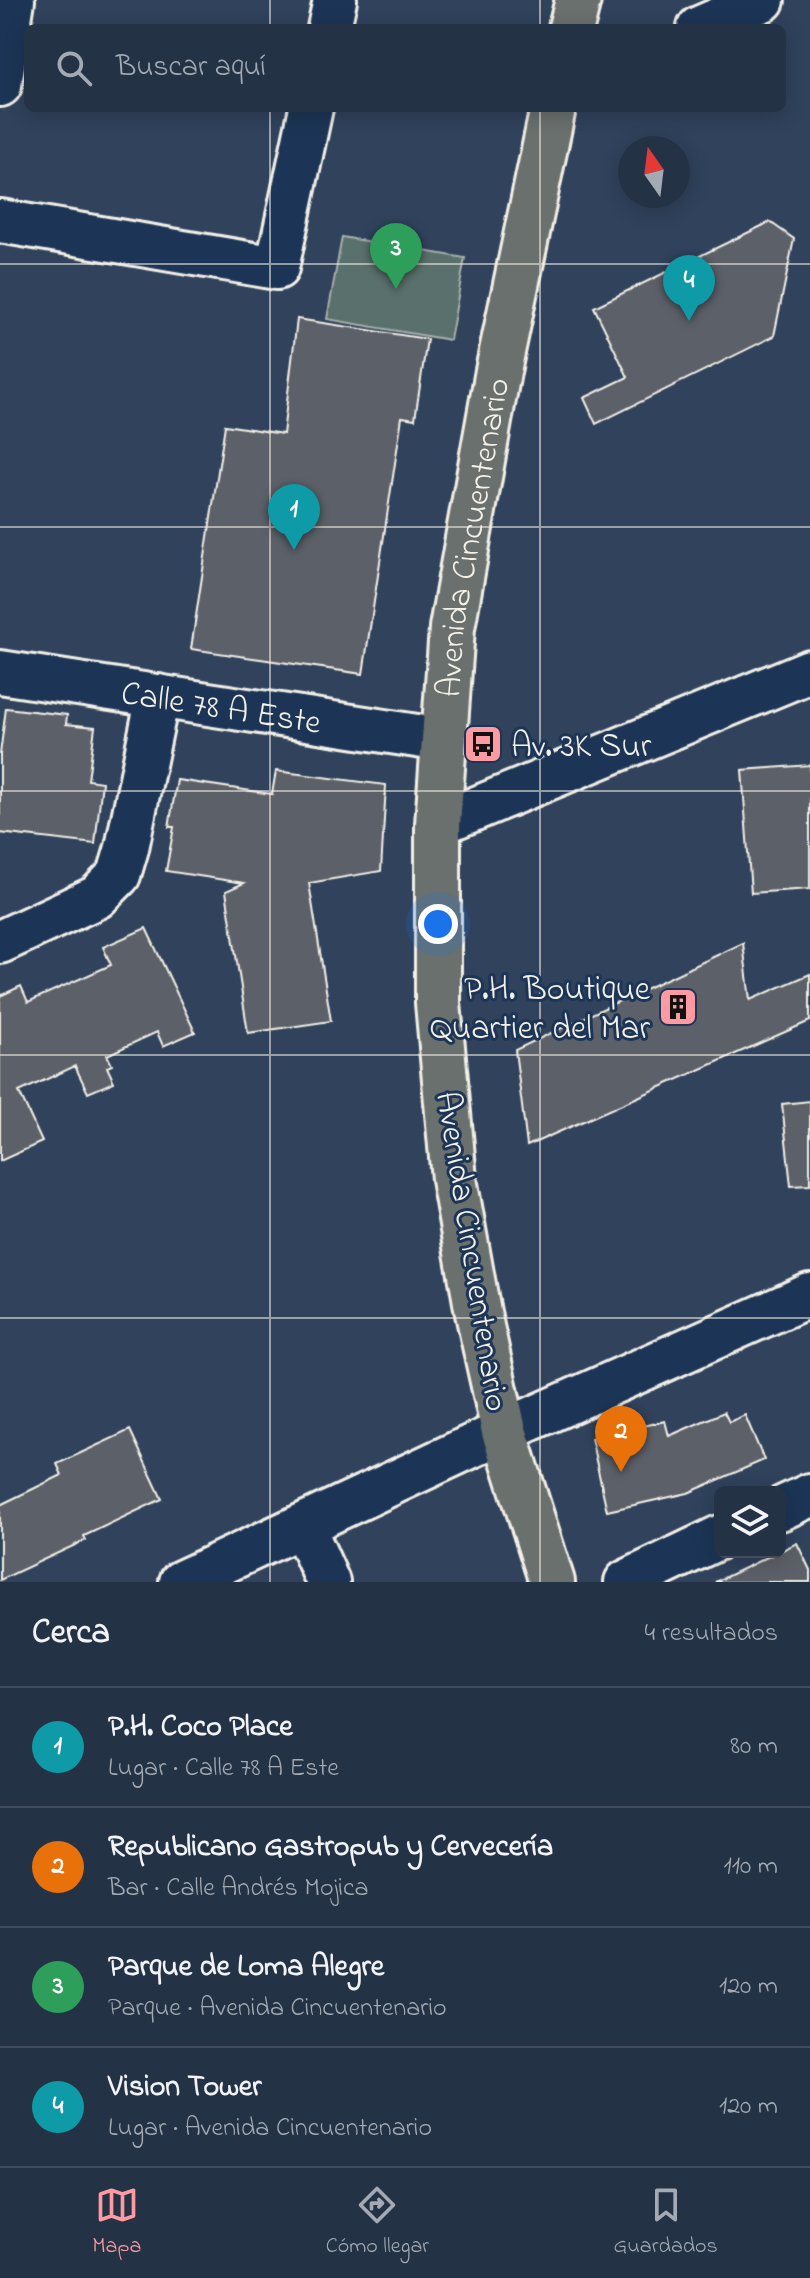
<!DOCTYPE html>
<html lang="es">
<meta charset="utf-8">
<style>
:root{--surface:#243245;--page:#303e50;--text:#f1f3f6;--muted:#a3aab3;--line:#414d5e;--accent:#ff9aa2}
body{margin:0;font-family:"Indie Flower",sans-serif;background:var(--page);color:var(--text)}
.controls{position:absolute;right:24px;bottom:24px;display:grid;overflow:hidden;border-radius:12px;box-shadow:0 4px 20px #0003}
.controls button{width:72px;height:72px;display:grid;place-items:center;padding:0;border:0;border-bottom:2px solid var(--line);background:var(--surface);color:var(--text);font:40px sans-serif}
.compass{position:absolute;left:618px;top:136px;width:72px;height:72px;border-radius:50%;background:var(--surface);box-shadow:0 4px 20px #0003;rotate:346deg}
.you{position:absolute;left:438px;top:924px;width:28px;height:28px;margin:-20px;border:6px solid #fff;border-radius:50%;background:#1a73e8;box-shadow:0 0 0 12px #1a73e833}
.badge{display:grid;place-items:center;width:52px;height:52px;border-radius:50%;background:var(--accent);color:#fff;font-size:26px;font-weight:700}
.pin{position:absolute;translate:-50% -66px;filter:drop-shadow(0 2px 4px #0008)}
.pin::after{content:'';position:absolute;top:42px;width:28px;height:24px;background:inherit;clip-path:polygon(0 0,100% 0,50% 100%)}
.list{margin:0;padding:0;list-style:none}
h2{display:flex;justify-content:space-between;align-items:center;height:104px;margin:0;padding:0 32px;font-size:34px}
h2 small{font-size:26px;font-weight:400;color:var(--muted)}
.list li{display:grid;grid-template-columns:52px 1fr auto;gap:24px;align-items:center;box-sizing:border-box;height:120px;padding:0 32px;border-top:2px solid var(--line)}
.list b{display:block;font-size:30px;white-space:nowrap}
.list p{margin:0;font-size:26px;white-space:nowrap;color:var(--muted)}
.list em{font-size:26px;font-style:normal;color:var(--muted)}
.icon{flex:none;width:44px;height:44px;fill:none;stroke:currentColor;stroke-width:2;stroke-linecap:round;stroke-linejoin:round}
.map{position:relative;flex:none;width:810px;height:1582px;overflow:hidden}
.search{position:absolute;background:var(--surface);box-shadow:0 4px 20px #0003;left:24px;right:24px;top:24px;height:88px;display:flex;align-items:center;gap:20px;box-sizing:border-box;padding:0 28px;border-radius:12px;color:var(--muted);font-size:30px}
.sheet{height:584px;background:var(--surface)}
nav{display:flex;justify-content:space-around;align-items:center;box-sizing:border-box;height:112px;border-top:2px solid var(--line);background:var(--surface);font-size:22px;color:var(--muted)}
nav a{display:grid;justify-items:center;gap:4px}
nav .on{color:var(--accent)}
.map>svg:first-child{display:block}
.green{fill:#5a706c;stroke:#a7b0aa;stroke-width:2}
.building{fill:#5c6167;stroke:#f4f1e8;stroke-width:2}
.lines{fill:none;stroke-linecap:round;stroke-linejoin:round}
.minor-casing{stroke:#f4f1e8;stroke-width:48}
.major-casing{stroke:#f4f1e8;stroke-width:50}
.minor{stroke:#1d3557;stroke-width:42}
.major{stroke:#6b706d;stroke-width:44}
.grid{fill:none;stroke:#f4f1e8;stroke-width:2;stroke-opacity:0.55}
.labels{text-anchor:middle;stroke-width:6;stroke-linejoin:round;paint-order:stroke}
.street-label{font-size:34px;fill:#f4f1e8;stroke:#1d3557}
.poi-label{font-size:34px;fill:#f4f1e8;stroke:#1d3557;text-anchor:start}
</style>
<div class="map">
<svg width="810" height="1582" viewBox="0 0 810 1582">
<rect width="100%" height="100%" fill="#30425c"/>
<filter id="ink" filterUnits="userSpaceOnUse"><feTurbulence type="fractalNoise" baseFrequency=".0125" numOctaves="2"/><feDisplacementMap in="SourceGraphic" scale="16" xChannelSelector="R" yChannelSelector="G"/><feConvolveMatrix kernelMatrix="1 2 1 2 8 2 1 2 1" color-interpolation-filters="sRGB"/></filter>
<g filter="url(#ink)">
<polygon class="green" points="342,237 465,258 450,340 327,319"/>
<g class="building">
<polygon points="770,222 794,239 774,336 596,424 584,398 628,377 594,307"/>
<polygon points="297,319 427,339 415,419 402,417 363,674 191,649 225,425 283,434"/>
<polygon points="6,708 67,715 66,724 95,727 88,780 102,782 95,844 0,833 0,754"/>
<polygon points="810,765 810,889 751,893 742,770"/>
<polygon points="276,771 386,785 381,871 309,883 331,1021 248,1033 226,891 244,883 166,871 174,827 169,827 177,780 272,794"/>
<polygon points="146,928 195,1032 163,1046 157,1032 107,1055 112,1065 107,1067 114,1082 88,1093 75,1066 19,1092 42,1142 0,1161 0,996 21,986 28,1002 111,965 103,947"/>
<polygon points="743,943 750,1000 810,974 810,1021 527,1146 515,1050"/>
<polygon points="810,1101 810,1185 791,1186 782,1104"/>
<polygon points="724,1412 729,1422 745,1415 764,1460 688,1493 607,1511 591,1438 665,1421 669,1436"/>
<polygon points="130,1430 162,1499 84,1536 86,1540 0,1580 0,1505 62,1475 57,1464"/>
<polygon points="797,1543 810,1570 810,1582 715,1582"/>
</g>
<g class="lines">
<defs>
<g id="minor">
<polyline points="329,28 335,0"/>
<polyline points="699,28 763,0"/>
<polyline points="0,85 13,0"/>
<polyline points="0,221 277,268 311,108"/>
<path id="s1" d="M 0,672 L 443,740"/>
<polyline points="438,824 810,671"/>
<polyline points="0,942 97,897 119,875 127,848 158,696"/>
<polyline points="780,1509 810,1495"/>
<polyline points="303,1526 328,1582"/>
<polyline points="181,1582 504,1431 810,1295"/>
<polyline points="626,1582 720,1537"/>
</g>
<g id="major">
<polyline points="571,28 578,0"/>
<path id="s2" d="M 552,1582 L 504,1431 L 478,1313 L 454,1179 L 438,1003 L 438,824 L 452,628 L 498,371 L 553,108"/>
</g>
</defs>
<use href="#minor" class="minor-casing"/>
<use href="#major" class="major-casing"/>
<use href="#minor" class="minor"/>
<use href="#major" class="major"/>
</g>
</g>
<path class="grid" d="M 270,0 L 270,28M 540,0 L 540,28M 270,108 L 270,1582M 540,108 L 540,1582M 0,264 L 810,264M 0,527 L 810,527M 0,791 L 810,791M 0,1055 L 810,1055M 0,1318 L 810,1318"/>
<defs>
<symbol id="bus-square" viewBox="-11 -11 22 22"><rect x="-9" y="-9" width="18" height="18" rx="4" fill="#ff9aa2" stroke="#1d3557"/><path d="M-5-6H5V4H4V6H2V4H-2V6H-4V4H-5ZM-3.5-4V0h7V-4ZM-3.5 1.2v1.5H-2V1.2ZM2 1.2v1.5H3.5V1.2Z" fill="#111"/></symbol>
<symbol id="building-square" viewBox="-11 -11 22 22"><rect x="-9" y="-9" width="18" height="18" rx="4" fill="#ff9aa2" stroke="#1d3557"/><path d="M-4-6H4V6H1V3H-1V6H-4ZM-2.5-4.3h1.7v1.8h-1.7ZM.8-4.3h1.7v1.8H.8ZM-2.5-1h1.7V.8h-1.7ZM.8-1h1.7V.8H.8Z" fill="#111"/></symbol>
</defs>
<g fill-rule="evenodd">
<use href="#bus-square" x="461" y="722" width="44" height="44"/>
<use href="#building-square" x="656" y="985" width="44" height="44"/>
</g>
<g class="labels">
<g class="street-label">
<text dy="12" stroke="none"><textPath href="#s2" startOffset="1060">Avenida Cincuentenario</textPath></text>
<text dy="12" stroke="none"><textPath href="#s1" startOffset="224">Calle 78 A Este</textPath></text>
<text transform="translate(474 1251) rotate(81)" y="12">Avenida Cincuentenario</text>
</g>
<g class="poi-label">
<text x="511" y="756">Av. 3K Sur</text>
<text x="650" y="999" text-anchor="end">P.H. Boutique<tspan x="650" dy="39">Quartier del Mar</tspan></text>
</g>
</g>
</svg>
<div class="controls">
<button><svg class="icon" aria-label="layers" viewBox="0 0 24 24"><path d="M12 4l9 5-9 5-9-5zM3 14l9 5 9-5"/></svg></button>
</div>
<svg class="compass" viewBox="-18 -18 36 36"><path d="M0-13l5 13h-10z" fill="#e53935"/><path d="M0 13l5-13h-10z" fill="#a3aab3"/></svg>
<div class="you"></div>
<div class="pin badge" style="left:294px;top:550px;background:#0f9aa8">1</div>
<div class="pin badge" style="left:621px;top:1472px;background:#e8710a">2</div>
<div class="pin badge" style="left:396px;top:289px;background:#2e9e5b">3</div>
<div class="pin badge" style="left:689px;top:321px;background:#0f9aa8">4</div>
<div class="search"><svg class="icon" aria-label="search" viewBox="0 0 24 24"><circle cx="10" cy="10" r="6"/><path d="M15 15l6 6"/></svg>Buscar aquí</div>
</div>
<section class="sheet">
<h2>Cerca<small>4 resultados</small></h2>
<ul class="list">
<li><span class="badge" style="background:#0f9aa8">1</span><div><b>P.H. Coco Place</b><p>Lugar · Calle 78 A Este</p></div><em>80 m</em></li>
<li><span class="badge" style="background:#e8710a">2</span><div><b>Republicano Gastropub y Cervecería</b><p>Bar · Calle Andrés Mojica</p></div><em>110 m</em></li>
<li><span class="badge" style="background:#2e9e5b">3</span><div><b>Parque de Loma Alegre</b><p>Parque · Avenida Cincuentenario</p></div><em>120 m</em></li>
<li><span class="badge" style="background:#0f9aa8">4</span><div><b>Vision Tower</b><p>Lugar · Avenida Cincuentenario</p></div><em>120 m</em></li>
</ul>
</section>
<nav>
<a class="on"><svg class="icon" aria-label="map" viewBox="0 0 24 24"><path d="M3 6l6-2 6 2 6-2v14l-6 2-6-2-6 2zM9 4v14M15 6v14"/></svg>Mapa</a>
<a><svg class="icon" aria-label="directions" viewBox="0 0 24 24"><path d="M12 3l9 9-9 9-9-9zM9 14v-3h6M13 9l2 2-2 2"/></svg>Cómo llegar</a>
<a><svg class="icon" aria-label="saved" viewBox="0 0 24 24"><path d="M7 4h10v16l-5-4-5 4z"/></svg>Guardados</a>
</nav>
